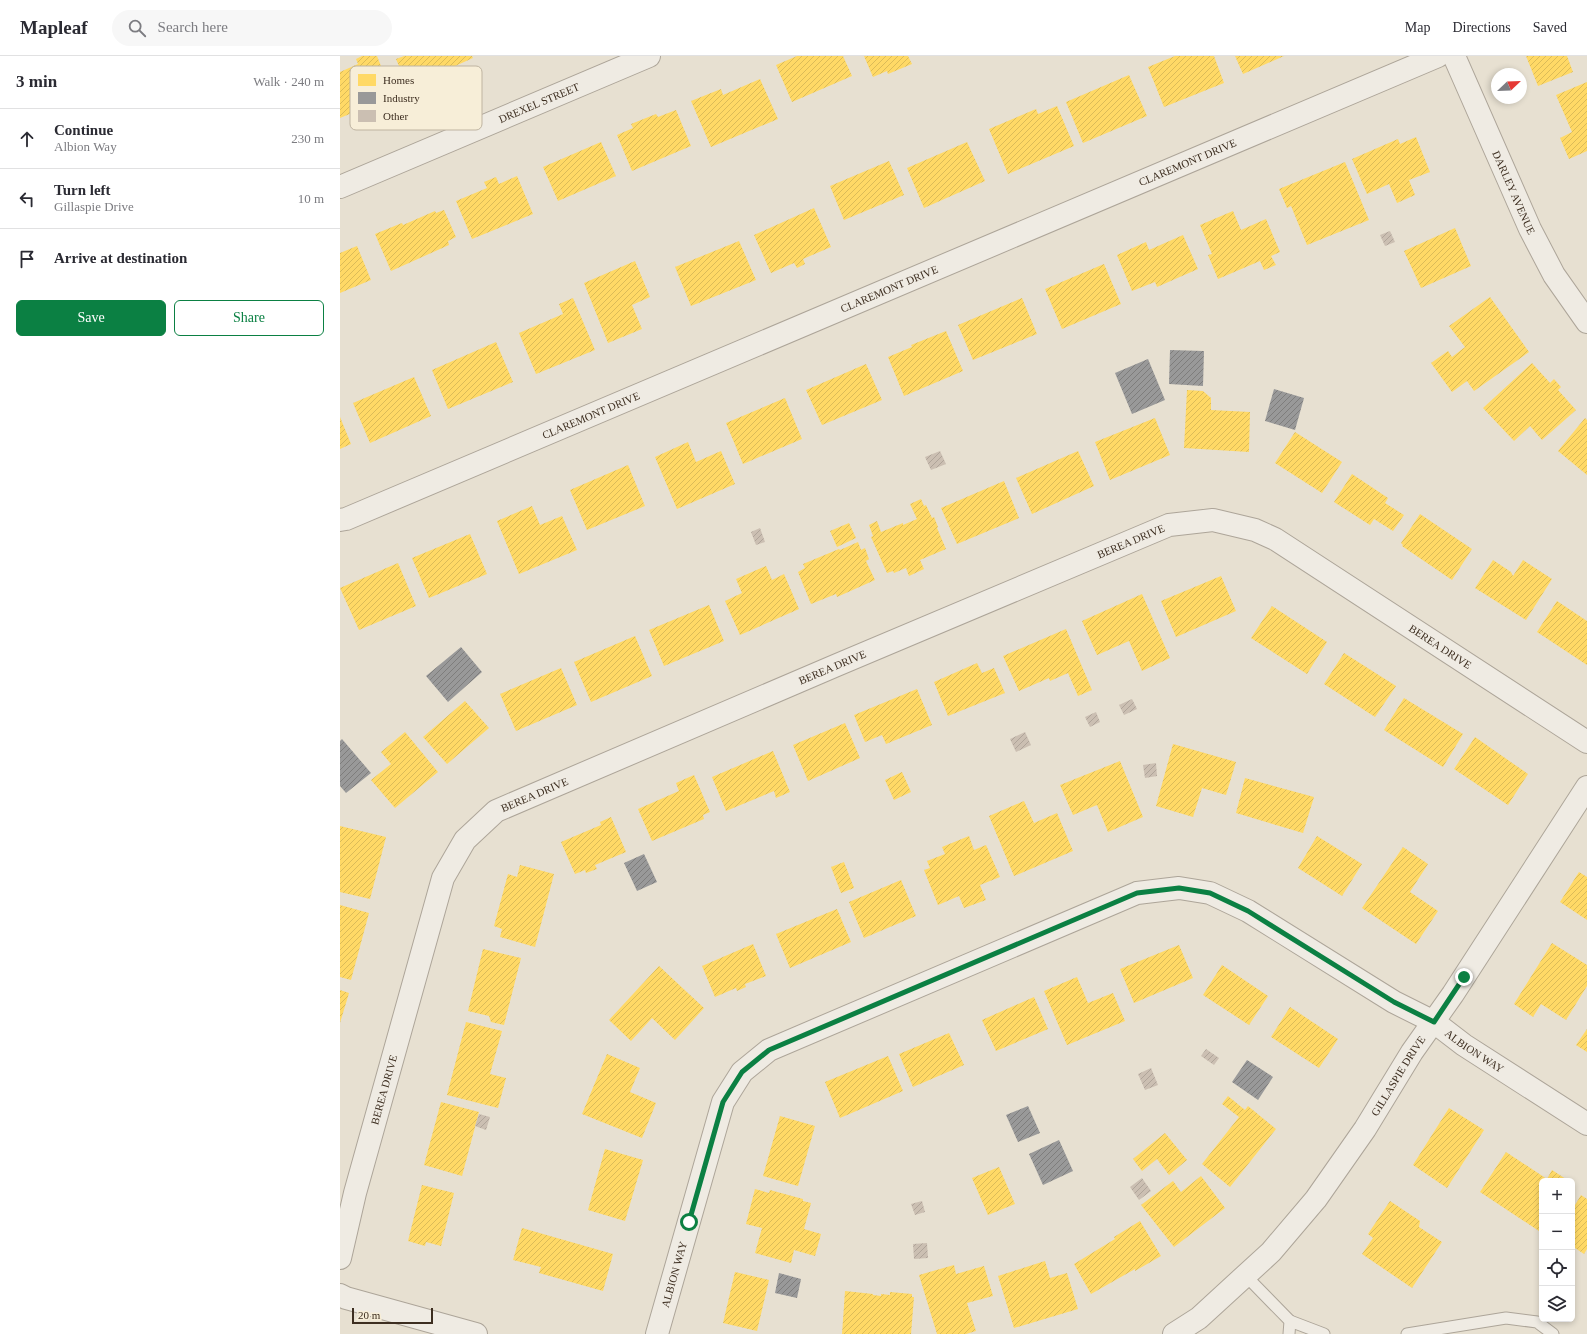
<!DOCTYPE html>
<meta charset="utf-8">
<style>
:root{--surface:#fff;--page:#f7f7f7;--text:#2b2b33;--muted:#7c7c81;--line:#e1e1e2;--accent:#0b8043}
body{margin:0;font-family:"Times New Roman",serif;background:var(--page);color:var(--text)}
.controls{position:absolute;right:12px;bottom:12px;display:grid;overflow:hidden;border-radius:6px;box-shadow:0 2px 6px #0003}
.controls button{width:36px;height:36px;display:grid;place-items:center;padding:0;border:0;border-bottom:1px solid var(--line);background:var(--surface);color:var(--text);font:20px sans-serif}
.compass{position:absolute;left:1151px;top:12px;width:36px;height:36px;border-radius:50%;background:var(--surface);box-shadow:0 2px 6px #0003;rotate:67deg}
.scale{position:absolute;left:12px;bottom:10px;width:81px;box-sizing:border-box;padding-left:4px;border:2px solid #3d2e20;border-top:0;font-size:11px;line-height:14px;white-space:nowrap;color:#3d2e20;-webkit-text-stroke:3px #f7eed8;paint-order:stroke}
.stop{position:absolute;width:12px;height:12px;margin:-9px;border:3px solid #0b8043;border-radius:50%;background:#fff}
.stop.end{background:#0b8043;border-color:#fff;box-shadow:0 1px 4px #0008}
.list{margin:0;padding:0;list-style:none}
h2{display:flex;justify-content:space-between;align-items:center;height:52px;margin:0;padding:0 16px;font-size:17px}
h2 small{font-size:13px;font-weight:400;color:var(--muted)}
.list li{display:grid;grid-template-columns:26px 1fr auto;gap:12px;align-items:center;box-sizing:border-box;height:60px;padding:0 16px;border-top:1px solid var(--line)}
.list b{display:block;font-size:15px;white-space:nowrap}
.list p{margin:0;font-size:13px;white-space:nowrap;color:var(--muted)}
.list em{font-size:13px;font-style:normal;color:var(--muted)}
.actions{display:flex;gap:8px;padding:12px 16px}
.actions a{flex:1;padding:9px 0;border:1px solid var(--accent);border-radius:6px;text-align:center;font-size:14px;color:var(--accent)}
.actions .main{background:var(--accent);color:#fff}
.icon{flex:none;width:22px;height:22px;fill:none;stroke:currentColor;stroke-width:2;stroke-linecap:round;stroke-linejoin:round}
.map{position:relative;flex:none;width:1247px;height:1278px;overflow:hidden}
header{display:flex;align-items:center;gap:24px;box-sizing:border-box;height:56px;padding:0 20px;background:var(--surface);border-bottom:1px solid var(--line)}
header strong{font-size:19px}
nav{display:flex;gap:22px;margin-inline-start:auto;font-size:14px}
.search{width:280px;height:36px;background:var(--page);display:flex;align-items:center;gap:10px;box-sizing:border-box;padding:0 14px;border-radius:22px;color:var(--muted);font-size:15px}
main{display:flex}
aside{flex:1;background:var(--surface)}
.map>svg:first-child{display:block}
.homes{fill:url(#homes-hatch)}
.industry{fill:url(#industry-hatch)}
.building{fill:url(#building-hatch)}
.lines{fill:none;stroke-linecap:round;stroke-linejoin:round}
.lane-casing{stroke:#ada599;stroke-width:13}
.street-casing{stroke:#ada599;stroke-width:24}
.lane{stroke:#efebe3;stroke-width:11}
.street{stroke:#efebe3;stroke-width:22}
.route{stroke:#0b8043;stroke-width:5}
.labels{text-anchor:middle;stroke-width:4;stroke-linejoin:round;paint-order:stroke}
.street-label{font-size:11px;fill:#3d2e20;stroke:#f7eed8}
.key{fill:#f7eed8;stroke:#bfb4a1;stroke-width:1}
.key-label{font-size:11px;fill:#3d2e20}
</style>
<header>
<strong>Mapleaf</strong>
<div class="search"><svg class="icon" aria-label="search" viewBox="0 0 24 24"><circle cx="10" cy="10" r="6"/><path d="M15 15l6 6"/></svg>Search here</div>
<nav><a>Map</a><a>Directions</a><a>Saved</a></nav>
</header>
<main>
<aside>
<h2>3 min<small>Walk · 240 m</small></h2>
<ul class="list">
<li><svg class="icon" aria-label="ahead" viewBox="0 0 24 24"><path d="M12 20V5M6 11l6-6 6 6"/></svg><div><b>Continue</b><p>Albion Way</p></div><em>230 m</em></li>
<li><svg class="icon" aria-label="left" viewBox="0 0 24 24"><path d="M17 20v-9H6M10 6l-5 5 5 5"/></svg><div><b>Turn left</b><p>Gillaspie Drive</p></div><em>10 m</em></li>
<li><svg class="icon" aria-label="arrive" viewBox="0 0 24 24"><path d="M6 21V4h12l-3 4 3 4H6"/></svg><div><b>Arrive at destination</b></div></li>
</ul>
<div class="actions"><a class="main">Save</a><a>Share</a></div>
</aside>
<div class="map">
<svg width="1247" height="1278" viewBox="0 0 1247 1278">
<defs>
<pattern id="homes-hatch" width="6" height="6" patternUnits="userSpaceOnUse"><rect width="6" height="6" fill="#ffd966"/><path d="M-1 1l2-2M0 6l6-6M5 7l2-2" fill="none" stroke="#dbbb58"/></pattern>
<pattern id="industry-hatch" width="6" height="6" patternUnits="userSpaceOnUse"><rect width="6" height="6" fill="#999"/><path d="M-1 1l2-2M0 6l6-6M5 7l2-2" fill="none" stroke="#7e7d7c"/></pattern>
<pattern id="building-hatch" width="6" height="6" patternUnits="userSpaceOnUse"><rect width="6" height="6" fill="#cbbfb2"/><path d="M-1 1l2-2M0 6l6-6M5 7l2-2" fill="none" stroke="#afa499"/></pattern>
</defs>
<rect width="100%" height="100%" fill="#e7e0d1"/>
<g class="homes">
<polygon points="22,0 37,0 53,40 0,62 0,16 18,8 16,3"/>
<polygon points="64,0 132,0 133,2 95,19 97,24 70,36 56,3"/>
<polygon points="457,0 503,0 512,20 452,46 436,9"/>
<polygon points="524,0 568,0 572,8 548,18 547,15 533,21"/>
<polygon points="835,0 874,0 884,27 824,51 808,11"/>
<polygon points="895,0 944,0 903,18"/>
<polygon points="1186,0 1227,0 1233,16 1198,30"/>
<polygon points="789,19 807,60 743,87 726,46"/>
<polygon points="420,23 438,63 371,91 351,45 381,33 383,39"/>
<polygon points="1247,26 1247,95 1229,103 1220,82 1232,76 1216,39"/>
<polygon points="717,50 734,90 668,118 649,73 696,53 698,58"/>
<polygon points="336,54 351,90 292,115 277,79 293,72 291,68 316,58 318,61"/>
<polygon points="1076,81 1090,116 1069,124 1075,139 1057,147 1049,128 1027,138 1012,103 1058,83 1060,88"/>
<polygon points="261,86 276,120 218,145 203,111"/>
<polygon points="627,86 645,125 584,152 567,112"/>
<polygon points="549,105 564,139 504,164 490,130"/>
<polygon points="1005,106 1029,164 967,189 951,150 947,152 939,133"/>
<polygon points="177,120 193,158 132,183 116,145 147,132 144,126 156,121 159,128"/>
<polygon points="474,152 491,191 463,203 465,208 457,212 454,207 431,217 414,179"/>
<polygon points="104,154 116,181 108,185 109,189 51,215 35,178 62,167 63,169 95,155 96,157"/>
<polygon points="893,155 901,174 926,163 940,196 931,200 936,209 924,214 920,205 878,223 868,199 872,198 860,169"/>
<polygon points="1115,172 1131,210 1081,232 1064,195"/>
<polygon points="843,179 858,213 817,231 815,226 792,235 777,199 806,186 809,194"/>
<polygon points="399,185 416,224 351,250 335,211"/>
<polygon points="17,190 31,224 0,237 0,197"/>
<polygon points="295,205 310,241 292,249 302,273 268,287 244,227"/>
<polygon points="764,208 781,248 722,273 705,233"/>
<polygon points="1150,241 1189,296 1134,335 1127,325 1112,336 1091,307 1108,295 1112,301 1125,291 1109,270"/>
<polygon points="233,242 255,294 196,318 179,277 223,258 219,248"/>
<polygon points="682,242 697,278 633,304 618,269"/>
<polygon points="606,275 623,315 564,340 548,301 572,291 571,289"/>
<polygon points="156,286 173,326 108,353 92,314"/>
<polygon points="1192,307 1210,327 1214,323 1221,331 1218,334 1236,354 1202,384 1190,370 1174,385 1143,352"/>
<polygon points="526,308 542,344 482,369 466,334"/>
<polygon points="74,321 91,360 30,387 13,347"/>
<polygon points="847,334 863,335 871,342 871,354 910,356 909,396 844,392"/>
<polygon points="445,342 462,383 403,408 386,367"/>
<polygon points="0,361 11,388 0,393"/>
<polygon points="815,362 830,399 770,424 755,386"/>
<polygon points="1245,362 1247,364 1247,419 1218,395"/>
<polygon points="955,376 1002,406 982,437 935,407"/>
<polygon points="348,386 356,406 381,395 395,428 337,453 315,401"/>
<polygon points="738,395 754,430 692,458 676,422"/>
<polygon points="288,409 305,450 247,474 230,434"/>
<polygon points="1012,418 1048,442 1045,447 1064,459 1053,475 1034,463 1030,469 994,446"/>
<polygon points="664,425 679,462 617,488 601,452"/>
<polygon points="581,443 584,450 586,449 592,462 594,461 598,471 597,472 606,493 580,504 584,513 569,520 566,512 554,517 553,515 547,517 531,481 533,480 529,469 537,465 541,476 563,467 563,469 577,463 570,448"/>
<polygon points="192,450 200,469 222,460 237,494 179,518 157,465"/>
<polygon points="1080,458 1132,493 1112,524 1062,490 1063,489 1061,487"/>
<polygon points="509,467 516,482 497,491 490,475"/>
<polygon points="130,478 147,518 89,542 72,502"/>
<polygon points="518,486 521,494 525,492 529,503 526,505 535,524 497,541 496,538 471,548 458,516 465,512 463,508 499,493 500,494"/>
<polygon points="1153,504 1171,516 1173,520 1183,504 1212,523 1186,564 1135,532"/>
<polygon points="58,507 76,550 19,574 0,532"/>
<polygon points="426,510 432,524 444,518 459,553 400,579 385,545 402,537 396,523"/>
<polygon points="881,520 896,555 836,581 821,545"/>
<polygon points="802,538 830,602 802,615 789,585 757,599 742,565"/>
<polygon points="1217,545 1247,565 1247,609 1197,576"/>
<polygon points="369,549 384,585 324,610 309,574"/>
<polygon points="932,550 987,586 967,618 911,582"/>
<polygon points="726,573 752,634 738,640 728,617 710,625 709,622 679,635 663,600"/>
<polygon points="295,580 312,620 251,646 234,606"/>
<polygon points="1004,597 1056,630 1035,661 984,628"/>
<polygon points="637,607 642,617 654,612 665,637 608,660 594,626"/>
<polygon points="221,612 237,649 176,675 160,638"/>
<polygon points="577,633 592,669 546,688 542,679 525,686 514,659"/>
<polygon points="1064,642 1123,678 1103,711 1044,674"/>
<polygon points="125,645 149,672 107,708 83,681"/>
<polygon points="505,667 520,702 468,725 453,689"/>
<polygon points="65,676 98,716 55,752 31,724 51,708 41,696"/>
<polygon points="1135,681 1188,718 1168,749 1114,713"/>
<polygon points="833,688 896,706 886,739 862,732 853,761 816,750"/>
<polygon points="433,695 450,736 436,742 434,735 386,755 372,721"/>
<polygon points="780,705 803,761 768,776 757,749 733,759 720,729"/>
<polygon points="562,716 571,736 554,744 545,724"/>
<polygon points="354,719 370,756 363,759 364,763 312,785 298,753 339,735 336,727"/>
<polygon points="905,722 974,741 963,777 896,757"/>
<polygon points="684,745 694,767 717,757 733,795 674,820 649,760"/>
<polygon points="271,761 286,796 255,809 257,813 246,817 245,814 235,818 221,786 261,769 260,766"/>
<polygon points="0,770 46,781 30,843 0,836"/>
<polygon points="629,780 634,794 646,789 660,821 640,829 646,844 624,852 619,840 598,849 584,814 590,812 587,805 605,798 602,791"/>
<polygon points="977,780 1022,808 1002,840 958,812"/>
<polygon points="1063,791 1088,808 1070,836 1098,855 1076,888 1022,852"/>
<polygon points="504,806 514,832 501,837 491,811"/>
<polygon points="180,809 214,818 195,891 160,881 162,873 154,870 168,818 177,821"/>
<polygon points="1239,816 1247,821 1247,864 1220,846"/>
<polygon points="561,824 576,860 524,882 509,846"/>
<polygon points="0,849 29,857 11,924 0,921"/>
<polygon points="497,853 511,886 450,912 436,878"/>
<polygon points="1212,887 1247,909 1247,930 1226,964 1201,948 1193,961 1174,948"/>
<polygon points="413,888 426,920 405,928 406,931 397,935 396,932 375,941 362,910"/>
<polygon points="839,889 853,922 794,947 780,913"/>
<polygon points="143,893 181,902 164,969 151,966 149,960 128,955"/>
<polygon points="882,909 928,940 909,969 863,939"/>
<polygon points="319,910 364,952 335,984 312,962 291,985 269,964"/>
<polygon points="737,921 748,947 773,937 785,965 727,989 704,935"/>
<polygon points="0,934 9,937 0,967"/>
<polygon points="694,941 708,973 656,995 642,964"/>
<polygon points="950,951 998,983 979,1012 931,981"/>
<polygon points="126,966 162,975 150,1018 166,1022 158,1052 107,1039"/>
<polygon points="1247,973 1247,996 1236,989"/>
<polygon points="609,977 624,1009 573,1031 559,998"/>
<polygon points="267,998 300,1012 290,1036 316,1047 302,1082 242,1058"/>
<polygon points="548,1000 563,1035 500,1062 485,1026"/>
<polygon points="888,1040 905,1054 908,1050 936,1073 890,1131 862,1108 899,1061 882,1048"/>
<polygon points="101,1046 139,1056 122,1120 84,1109"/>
<polygon points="1109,1052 1144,1074 1107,1132 1073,1109"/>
<polygon points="440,1060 475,1070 458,1130 423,1120"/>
<polygon points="825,1077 847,1104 829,1119 817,1103 802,1115 793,1103"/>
<polygon points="265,1093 303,1104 285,1165 248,1154"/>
<polygon points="1166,1096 1207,1123 1212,1114 1229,1125 1202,1125 1202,1177 1140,1136"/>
<polygon points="659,1111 675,1148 648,1159 632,1122"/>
<polygon points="861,1120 885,1152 834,1191 801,1149 833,1125 841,1136"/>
<polygon points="82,1129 114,1137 101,1190 86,1186 85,1190 68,1185"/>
<polygon points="415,1133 429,1137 430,1134 463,1143 463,1145 471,1147 464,1173 481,1178 475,1200 454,1194 451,1207 415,1197 422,1172 406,1168"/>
<polygon points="1241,1139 1247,1143 1247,1193 1244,1198 1232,1190 1232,1154"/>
<polygon points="1050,1145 1080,1165 1079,1171 1102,1186 1072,1232 1022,1198 1033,1182 1028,1178"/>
<polygon points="800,1165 821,1200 795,1215 795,1213 751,1238 734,1208 775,1183 774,1181"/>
<polygon points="182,1172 273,1198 263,1235 199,1217 201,1211 173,1204"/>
<polygon points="705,1205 710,1222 727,1217 738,1253 674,1272 658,1220"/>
<polygon points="614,1209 616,1218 644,1210 653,1240 627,1247 636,1275 626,1278 597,1278 579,1219"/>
<polygon points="395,1216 429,1224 417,1275 383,1267"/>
<polygon points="505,1235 533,1238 533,1239 541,1240 541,1238 550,1239 550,1236 572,1238 572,1241 574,1241 571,1278 502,1278"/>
</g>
<g class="industry">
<polygon points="830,294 864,295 863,330 829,328"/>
<polygon points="808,303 825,344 792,358 775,317"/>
<polygon points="934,333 964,342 955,374 925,365"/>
<polygon points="121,591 142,616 108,646 86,620"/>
<polygon points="2,683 31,717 6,737 0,730 0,685"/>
<polygon points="304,798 317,826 297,835 284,807"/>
<polygon points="907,1004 933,1021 918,1044 892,1026"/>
<polygon points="688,1050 700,1077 678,1086 666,1059"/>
<polygon points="719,1084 733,1115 703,1129 689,1098"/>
<polygon points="439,1217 461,1223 457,1242 435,1237"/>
</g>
<g class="building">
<polygon points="1050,175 1055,186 1045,190 1040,179"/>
<polygon points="600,395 606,408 591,414 585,401"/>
<polygon points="420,472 425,486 416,489 411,476"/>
<polygon points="792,643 797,653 784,659 779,649"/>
<polygon points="756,656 760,666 750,671 745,661"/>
<polygon points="685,676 691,689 676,696 670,683"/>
<polygon points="816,707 817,720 805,722 803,709"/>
<polygon points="866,993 879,1002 874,1009 861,1000"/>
<polygon points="811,1012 818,1029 805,1034 798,1018"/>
<polygon points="139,1058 150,1061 146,1074 135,1070"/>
<polygon points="802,1122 811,1135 799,1144 790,1131"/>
<polygon points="582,1145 585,1156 575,1159 571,1148"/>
<polygon points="587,1187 588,1202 574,1203 573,1188"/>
</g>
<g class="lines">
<defs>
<g id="lane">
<polyline points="905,1219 950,1265 949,1278"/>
<polyline points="950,1265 984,1278"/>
<polyline points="1067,1278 1166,1262 1197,1266 1213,1278"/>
</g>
<g id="street">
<path id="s1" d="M 1114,0 L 1190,173 L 1214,219 L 1247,266"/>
<path id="s2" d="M 0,131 L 309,0"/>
<path id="s3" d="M 0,464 L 6,463 L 1098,0"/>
<path id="s4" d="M 0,1202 L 15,1137 L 103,822 L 125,784 L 156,755 L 497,609 L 829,469 L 873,464 L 915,474 L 935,483 L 1247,686"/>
<polyline points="0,1239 6,1242 136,1278"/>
<path id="s5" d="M 317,1278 L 383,1046 L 402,1016 L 429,994 L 797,837 L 839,832 L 870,837 L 908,855 L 1054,946 L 1094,966 L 1124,989 L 1247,1068"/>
<path id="s6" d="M 834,1278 L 859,1262 L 931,1196 L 976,1143 L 1025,1073 L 1072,996 L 1113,938 L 1247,731"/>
</g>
</defs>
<use href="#lane" class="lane-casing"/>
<use href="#street" class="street-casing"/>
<use href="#lane" class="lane"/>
<use href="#street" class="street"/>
</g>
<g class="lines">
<polyline class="route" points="349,1166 383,1046 402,1016 429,994 797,837 839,832 870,837 908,855 1054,946 1094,966 1124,921"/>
</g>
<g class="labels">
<g class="street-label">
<text dy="4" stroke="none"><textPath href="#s2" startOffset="216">DREXEL STREET</textPath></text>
<text dy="4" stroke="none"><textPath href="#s3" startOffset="920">CLAREMONT DRIVE</textPath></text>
<text dy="4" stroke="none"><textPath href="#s1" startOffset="149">DARLEY AVENUE</textPath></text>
<text dy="4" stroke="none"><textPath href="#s3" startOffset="596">CLAREMONT DRIVE</textPath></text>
<text dy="4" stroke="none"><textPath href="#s3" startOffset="272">CLAREMONT DRIVE</textPath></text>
<text dy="4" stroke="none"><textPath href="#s4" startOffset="1170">BEREA DRIVE</textPath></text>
<text dy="4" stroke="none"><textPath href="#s4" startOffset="1518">BEREA DRIVE</textPath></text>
<text dy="4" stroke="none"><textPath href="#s4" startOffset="846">BEREA DRIVE</textPath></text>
<text dy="4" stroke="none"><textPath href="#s4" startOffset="522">BEREA DRIVE</textPath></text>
<text dy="4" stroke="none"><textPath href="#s5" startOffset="1094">ALBION WAY</textPath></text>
<text dy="4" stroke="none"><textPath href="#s6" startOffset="345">GILLASPIE DRIVE</textPath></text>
<text dy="4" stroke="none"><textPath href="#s4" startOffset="174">BEREA DRIVE</textPath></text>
<text dy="4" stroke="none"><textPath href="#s5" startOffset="62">ALBION WAY</textPath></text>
</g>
</g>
<rect x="10" y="10" width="132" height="64" rx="6" class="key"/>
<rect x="18" y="18" width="18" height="12" fill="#ffd966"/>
<rect x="18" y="36" width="18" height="12" fill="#999"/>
<rect x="18" y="54" width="18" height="12" fill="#cbbfb2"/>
<g class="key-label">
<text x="43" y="28">Homes</text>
<text x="43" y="46">Industry</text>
<text x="43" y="64">Other</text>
</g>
</svg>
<div class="controls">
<button>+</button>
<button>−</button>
<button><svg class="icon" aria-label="locate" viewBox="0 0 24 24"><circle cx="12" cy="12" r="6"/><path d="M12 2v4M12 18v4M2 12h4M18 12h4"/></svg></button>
<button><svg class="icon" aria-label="layers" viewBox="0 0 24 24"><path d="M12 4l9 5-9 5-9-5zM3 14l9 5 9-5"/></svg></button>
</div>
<svg class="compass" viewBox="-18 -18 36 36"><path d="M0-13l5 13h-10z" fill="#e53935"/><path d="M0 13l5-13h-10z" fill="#7c7c81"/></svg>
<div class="scale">20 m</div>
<div class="stop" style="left:349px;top:1166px"></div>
<div class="stop end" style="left:1124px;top:921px"></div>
</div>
</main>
